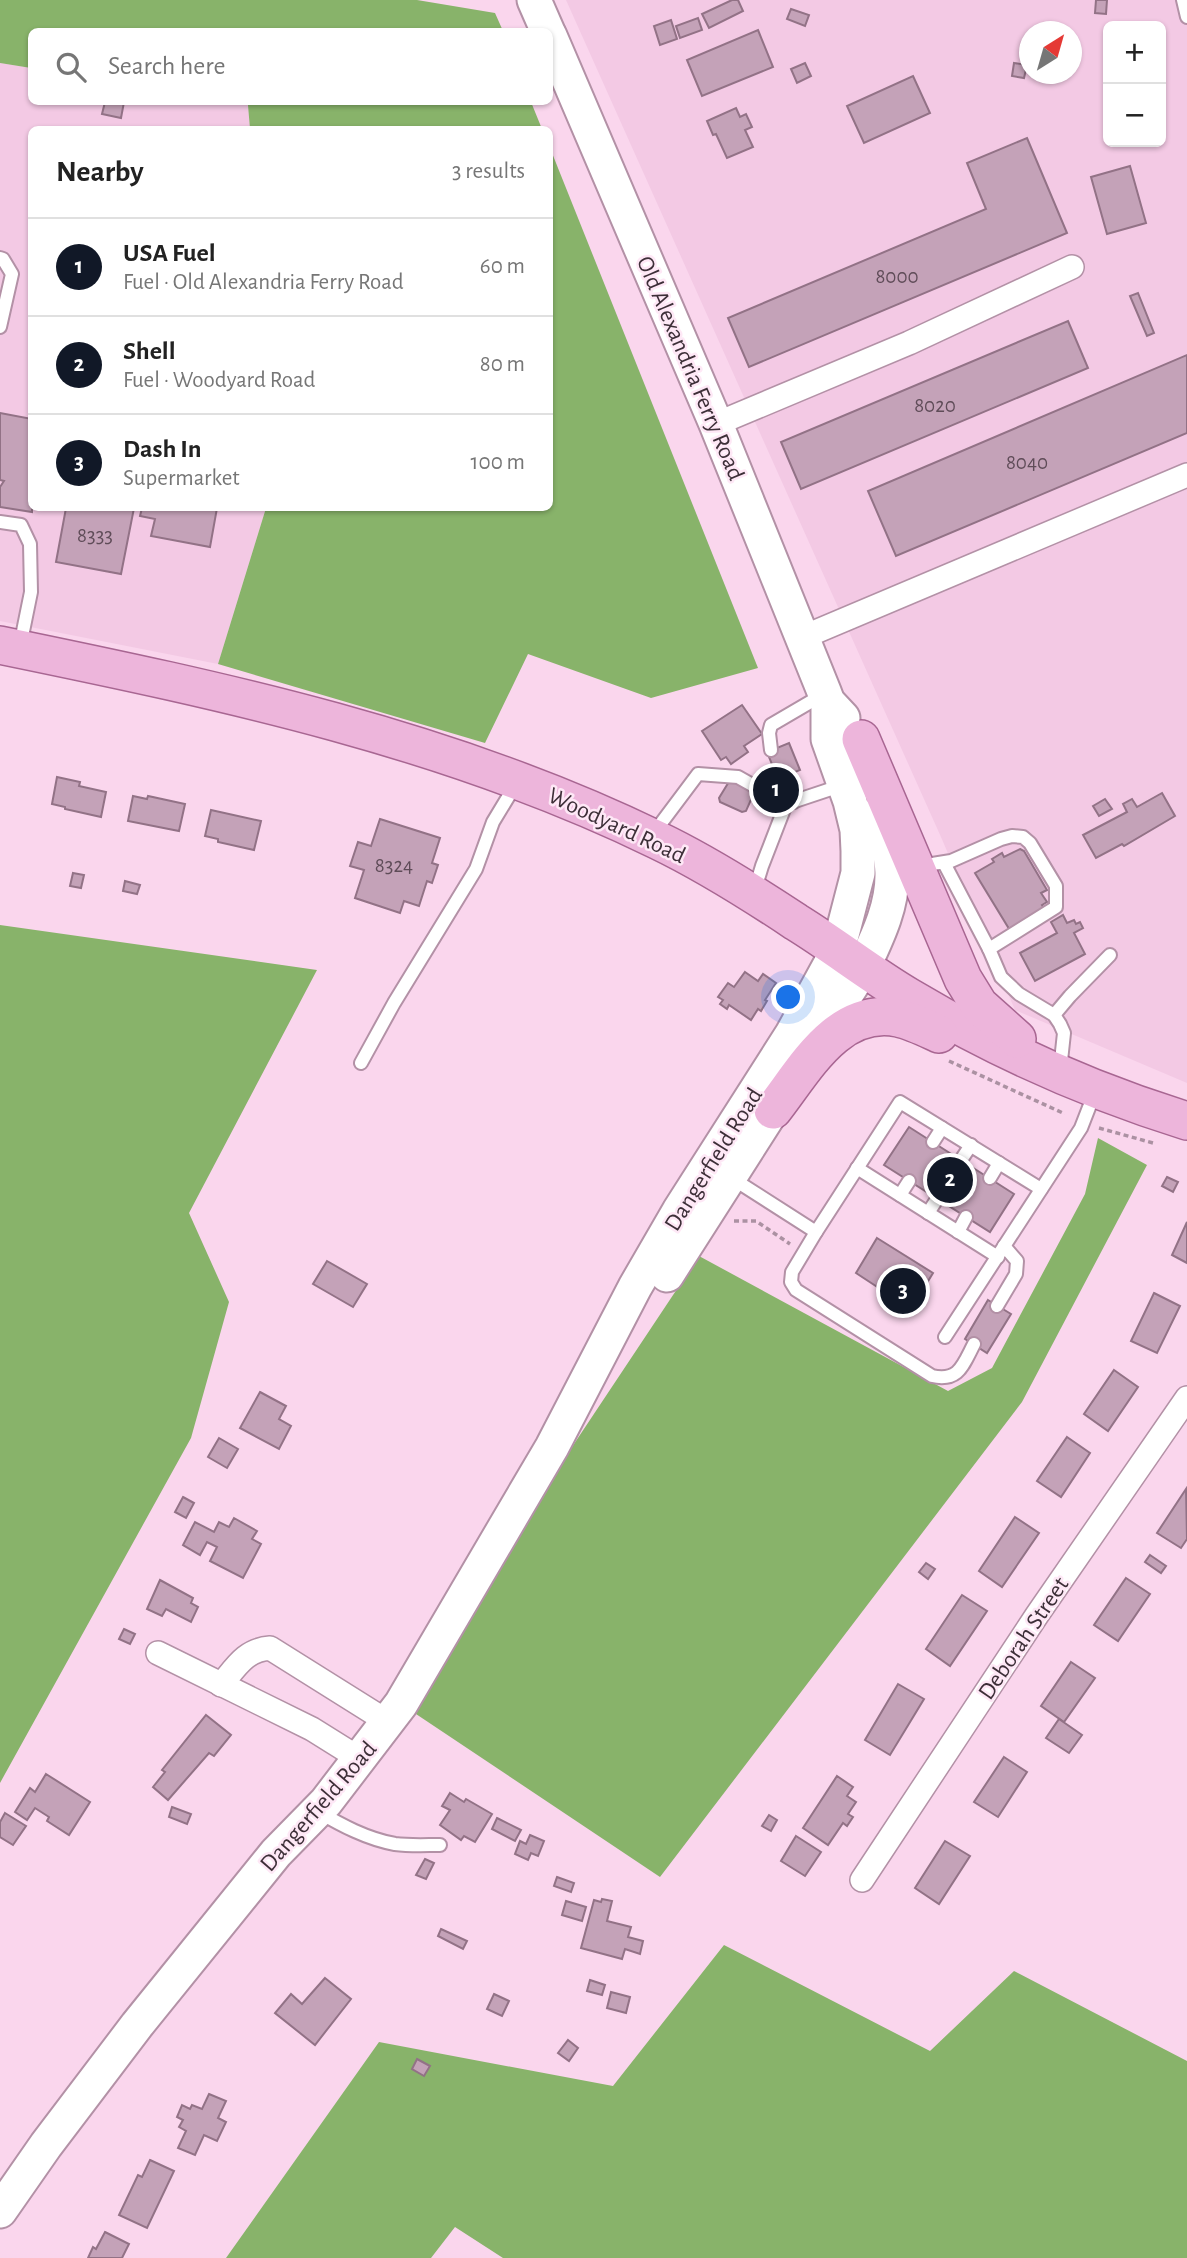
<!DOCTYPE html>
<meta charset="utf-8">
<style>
:root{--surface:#fff;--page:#f6f6f6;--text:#222;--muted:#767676;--line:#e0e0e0;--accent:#111827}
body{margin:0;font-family:"Alegreya Sans",sans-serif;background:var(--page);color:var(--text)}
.controls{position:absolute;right:21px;top:21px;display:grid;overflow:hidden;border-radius:10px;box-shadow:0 2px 5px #0004}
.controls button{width:63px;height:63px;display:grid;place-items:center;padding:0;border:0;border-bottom:2px solid var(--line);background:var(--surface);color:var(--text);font:35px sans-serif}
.compass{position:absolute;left:1019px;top:21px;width:63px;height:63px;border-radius:50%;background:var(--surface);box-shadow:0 2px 5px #0004;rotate:37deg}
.you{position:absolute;left:789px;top:998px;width:24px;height:24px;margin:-18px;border:5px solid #fff;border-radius:50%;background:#1a73e8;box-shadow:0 0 0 10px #1a73e833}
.badge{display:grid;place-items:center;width:46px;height:46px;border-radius:50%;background:var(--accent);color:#fff;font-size:23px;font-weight:700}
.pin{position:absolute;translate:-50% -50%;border:4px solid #fff;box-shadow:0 2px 7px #0006}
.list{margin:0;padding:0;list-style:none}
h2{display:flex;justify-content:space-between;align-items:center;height:91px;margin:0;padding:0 28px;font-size:30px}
h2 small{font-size:23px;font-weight:400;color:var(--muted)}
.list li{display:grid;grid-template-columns:46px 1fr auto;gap:21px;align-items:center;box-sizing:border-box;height:98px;padding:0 28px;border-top:2px solid var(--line)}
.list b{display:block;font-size:26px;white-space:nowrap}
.list p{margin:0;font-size:23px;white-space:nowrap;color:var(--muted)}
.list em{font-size:23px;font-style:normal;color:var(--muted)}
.icon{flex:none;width:38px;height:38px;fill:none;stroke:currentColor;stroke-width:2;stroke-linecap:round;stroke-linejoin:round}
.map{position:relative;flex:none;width:1187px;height:2258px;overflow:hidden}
.search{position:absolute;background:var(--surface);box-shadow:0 2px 5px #0004;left:28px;top:28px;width:525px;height:77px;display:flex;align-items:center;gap:18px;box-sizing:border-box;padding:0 24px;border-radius:10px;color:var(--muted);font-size:26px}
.panel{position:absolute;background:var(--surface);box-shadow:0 2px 5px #0004;left:28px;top:126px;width:525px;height:385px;border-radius:10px}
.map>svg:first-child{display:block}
.built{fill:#f3c9e4;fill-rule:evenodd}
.forest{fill:#88b36a}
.building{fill:#c4a2b8;stroke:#927286;stroke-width:2}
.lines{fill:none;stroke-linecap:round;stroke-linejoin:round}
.lane-casing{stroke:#b391a6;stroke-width:16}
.street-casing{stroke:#b391a6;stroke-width:26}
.secondary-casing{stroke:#b391a6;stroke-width:37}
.primary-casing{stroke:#a86692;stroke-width:40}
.path{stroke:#ab91a2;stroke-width:3.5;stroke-dasharray:5 3.5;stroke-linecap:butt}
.lane{stroke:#fff;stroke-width:12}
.street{stroke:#fff;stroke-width:23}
.secondary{stroke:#fff;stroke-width:33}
.primary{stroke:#edb5db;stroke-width:37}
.labels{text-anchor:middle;stroke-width:5;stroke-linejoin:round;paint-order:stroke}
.number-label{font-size:21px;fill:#5f4c58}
.street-label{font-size:24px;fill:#3d2f38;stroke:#fee8f6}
</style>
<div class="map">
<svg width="1187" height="2258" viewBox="0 0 1187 2258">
<rect width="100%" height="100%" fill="#fad6ed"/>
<g class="built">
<path d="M 566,0 L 1187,0 L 1187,1083 L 1015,1010 L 941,837 ZM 1108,26 L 1161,26 L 1161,142 L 1108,142 ZM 1030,32 L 1072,32 L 1072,74 L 1030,74 Z"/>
<polygon points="0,63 31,68 32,102 227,102 249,105 250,129 32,130 32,508 266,508 218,664 0,621"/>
</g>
<g class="forest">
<polygon points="0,0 417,0 495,13 503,31 32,32 31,68 0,63"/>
<polygon points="227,102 531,102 542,129 250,129 248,105"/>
<polygon points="550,148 758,668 651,698 528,654 485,743 218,664 266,508 550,508"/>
<polygon points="0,925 317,970 189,1213 229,1302 191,1438 0,1783"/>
<polygon points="1098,1138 1147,1165 1022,1402 660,1877 401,1704 699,1256 948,1391 992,1368 1085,1194"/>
<polygon points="724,1945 930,2051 1014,1971 1187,2061 1187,2258 503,2258 455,2227 431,2258 226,2258 379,2042 613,2086"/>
</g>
<g class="building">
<polygon points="732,0 738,0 743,11 709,28 702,14"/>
<polygon points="1096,0 1107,0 1106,14 1095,13"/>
<polygon points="791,9 809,15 805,26 787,19"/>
<polygon points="698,18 702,30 680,38 676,26"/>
<polygon points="671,20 677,39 660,45 654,26"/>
<polygon points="758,30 773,67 702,96 687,60"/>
<polygon points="805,63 811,76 797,83 791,69"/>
<polygon points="1014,63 1027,65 1024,78 1012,76"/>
<polygon points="913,76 930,113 864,143 847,106"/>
<polygon points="105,102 124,102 121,118 102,114"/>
<polygon points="736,108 740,117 746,114 752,127 745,130 753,147 727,158 716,134 713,135 707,121"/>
<polygon points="1027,138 1067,233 749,367 728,318 986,209 967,163"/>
<polygon points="1130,166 1146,223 1107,234 1091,177"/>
<polygon points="1138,293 1154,333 1147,336 1130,296"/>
<polygon points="1068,321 1088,368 801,489 781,442"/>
<polygon points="1187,355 1187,433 896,556 868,491"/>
<polygon points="0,413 32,419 32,512 0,507 0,487 4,481 0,480"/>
<polygon points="66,508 134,508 121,574 56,562"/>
<polygon points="142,508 217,508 210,547 151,536 155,519 140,516"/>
<polygon points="742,705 762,734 744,746 748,752 731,764 726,757 721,760 702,731"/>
<polygon points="789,743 800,770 778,779 767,752"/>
<polygon points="57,777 80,782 79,786 106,792 101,817 65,809 65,807 52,804"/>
<polygon points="730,780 754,793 746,811 742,812 720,802 719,798"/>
<polygon points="1162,793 1175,816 1124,846 1122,844 1096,858 1083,835 1127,812 1123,804 1132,799 1137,807"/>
<polygon points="133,796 147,799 148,796 185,804 179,831 128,821"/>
<polygon points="1105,799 1112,809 1099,816 1093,806"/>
<polygon points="211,810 261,821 254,850 218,842 218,839 205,836"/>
<polygon points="380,819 440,838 432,863 438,865 432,883 427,881 419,906 404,901 400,913 355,898 364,870 350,866 358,842 371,846"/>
<polygon points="1020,849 1024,851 1047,890 1041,893 1047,902 1042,905 1045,910 1011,932 975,873 994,862 992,859 1002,853 1004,857"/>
<polygon points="73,873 84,875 81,888 70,886"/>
<polygon points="125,881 140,885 137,894 123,891"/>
<polygon points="1063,915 1067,923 1074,920 1076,924 1080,922 1083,928 1074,933 1085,954 1035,981 1020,953 1057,933 1051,922"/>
<polygon points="745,972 758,981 763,974 776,983 765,1000 767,1001 761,1011 758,1009 751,1020 729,1005 727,1009 720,1004 723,1000 718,997 728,983 734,987"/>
<polygon points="909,1127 1014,1194 990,1232 884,1165"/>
<polygon points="1167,1177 1178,1182 1173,1192 1162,1186"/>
<polygon points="1187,1222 1187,1263 1172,1255"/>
<polygon points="877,1238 933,1273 911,1309 856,1273"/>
<polygon points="327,1261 367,1284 353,1307 313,1284"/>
<polygon points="1154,1293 1180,1306 1157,1353 1131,1341"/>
<polygon points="988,1300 1011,1314 987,1353 965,1339"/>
<polygon points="1114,1370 1138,1387 1108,1431 1084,1414"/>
<polygon points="260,1392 286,1406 279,1419 291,1426 279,1449 240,1428"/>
<polygon points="1067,1437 1090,1453 1061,1497 1037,1481"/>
<polygon points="219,1438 238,1449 227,1468 208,1457"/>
<polygon points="1186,1489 1187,1539 1181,1548 1157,1533"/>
<polygon points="183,1497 194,1503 186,1518 175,1512"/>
<polygon points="1015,1517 1039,1533 1002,1587 979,1571"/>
<polygon points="234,1518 257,1531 252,1539 261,1544 243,1578 210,1561 217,1547 207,1542 200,1555 183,1545 195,1522 214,1532 219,1522 229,1527"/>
<polygon points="1150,1555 1166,1566 1161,1573 1145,1562"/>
<polygon points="926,1563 935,1569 928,1579 919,1572"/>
<polygon points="1126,1578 1150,1594 1118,1641 1094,1625"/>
<polygon points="160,1580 193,1598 191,1603 198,1607 191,1622 166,1609 162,1616 147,1609"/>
<polygon points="962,1595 987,1611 950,1666 926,1649"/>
<polygon points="124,1629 135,1634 130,1644 119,1639"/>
<polygon points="1071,1662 1095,1678 1064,1722 1041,1706"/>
<polygon points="898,1684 924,1699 890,1755 865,1740"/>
<polygon points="206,1715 231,1735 214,1756 209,1753 168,1800 153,1787 165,1772 162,1770"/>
<polygon points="1059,1719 1082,1735 1069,1753 1046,1738"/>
<polygon points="1004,1757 1027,1772 998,1817 974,1802"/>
<polygon points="46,1774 90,1802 69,1835 47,1821 49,1817 35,1808 27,1820 15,1812 30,1788 35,1792"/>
<polygon points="837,1776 853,1787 847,1796 856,1802 848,1814 853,1817 847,1826 843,1823 828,1845 803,1828"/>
<polygon points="450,1793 464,1802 466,1799 492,1814 475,1842 464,1836 461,1840 440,1825 450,1810 442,1806"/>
<polygon points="172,1807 191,1814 187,1824 169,1817"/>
<polygon points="5,1813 26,1826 13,1845 0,1837 0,1822"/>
<polygon points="769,1815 777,1820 771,1831 762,1826"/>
<polygon points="497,1818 521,1830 515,1841 492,1829"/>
<polygon points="530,1835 544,1841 538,1856 531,1853 528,1860 515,1854 520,1841 526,1844"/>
<polygon points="796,1836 821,1852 805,1876 781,1861"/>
<polygon points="945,1841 970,1856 939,1904 915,1888"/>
<polygon points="425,1859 434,1863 426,1879 416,1875"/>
<polygon points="557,1877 574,1883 571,1892 554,1886"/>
<polygon points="602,1899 612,1901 607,1921 631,1927 628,1937 643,1941 640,1954 625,1949 622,1959 581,1948 594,1900 601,1902"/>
<polygon points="566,1901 586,1907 582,1921 562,1915"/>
<polygon points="441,1929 467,1941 463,1949 438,1936"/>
<polygon points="325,1978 351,1999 315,2045 275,2013 291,1994 302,2004"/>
<polygon points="590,1980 605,1985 602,1995 587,1991"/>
<polygon points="611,1992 630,1997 626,2013 607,2008"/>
<polygon points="494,1994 509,2001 502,2016 487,2009"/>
<polygon points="568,2040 578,2048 569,2061 558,2053"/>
<polygon points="417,2059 430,2066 424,2076 412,2069"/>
<polygon points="209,2094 226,2101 218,2118 226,2122 217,2141 204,2135 195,2155 178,2148 186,2131 179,2127 183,2120 177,2117 182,2105 190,2109 192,2105 202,2109"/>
<polygon points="150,2160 174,2171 147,2228 119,2215 138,2175 142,2177"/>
<polygon points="105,2232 129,2244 122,2258 88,2258 93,2247 96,2249"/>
</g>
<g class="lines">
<defs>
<g id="lane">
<polyline points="1183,0 1187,17"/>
<polyline points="0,258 3,259 12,274 0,327"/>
<polyline points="0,522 21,525 30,544 31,592 20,646"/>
<polyline points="771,750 769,733 771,725 824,694"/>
<polyline points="782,777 794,802"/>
<polyline points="653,834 698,774 738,777 786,804 843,785"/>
<polyline points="920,866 951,861 1001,839 1012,836 1023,837 1030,843 1056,886 1056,907 989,949 944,863"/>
<polyline points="755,889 762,866 786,804"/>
<polyline points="989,949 1001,977 1019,994 1054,1015 1060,1024 1064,1033 1060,1070"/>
<polyline points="1054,1015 1070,996 1110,955"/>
<polyline points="361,1063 394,1003 476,869 493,822 516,784"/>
<polyline points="933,1142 942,1128"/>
<polyline points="961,1160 971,1145"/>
<polyline points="857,1168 998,1257"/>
<polyline points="730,1177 816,1232 900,1102 1041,1189"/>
<polyline points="990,1178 999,1163"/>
<polyline points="900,1195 909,1181"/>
<polyline points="928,1213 937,1199"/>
<path d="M 816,1232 L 792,1272 L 791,1282 L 796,1290 L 932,1376 C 959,1382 963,1365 974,1344"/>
<polyline points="958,1232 966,1217"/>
<polyline points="997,1306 1016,1274 1017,1261 1004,1246"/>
<polyline points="945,1337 1081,1128 1095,1092"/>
<path d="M 317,1811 C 341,1825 367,1839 395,1844 C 410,1846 426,1845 440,1845"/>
</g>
<g id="street">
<polyline points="716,424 909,343 1072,267"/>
<polyline points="801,638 1187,475"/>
<polyline points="158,1653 312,1729 360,1759"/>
<path d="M 221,1685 C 236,1667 245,1650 270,1648 L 388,1722"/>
<polyline points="862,1880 1037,1615 1187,1398"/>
</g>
<g id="secondary">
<polyline points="534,0 548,32"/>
<polyline points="550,36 716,424 825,694 828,702 843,718"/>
<path d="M 667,1275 L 863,968 C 877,938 893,906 892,872 C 891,852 885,831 880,812"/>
<polyline points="0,2211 46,2145 137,2025 276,1853 326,1802 401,1704 552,1447 635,1287 679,1211 792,1034 838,950 858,873 858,851 857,830 850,801 828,739 828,702"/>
</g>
<g id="primary">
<path d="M 0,645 C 224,691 450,739 657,840 C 705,863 751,892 796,922 C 835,946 870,974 909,997 C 996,1049 1091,1091 1187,1121"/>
<polyline points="861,739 963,979 979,1005 1017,1039"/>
<path d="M 773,1110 C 804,1071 837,1006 898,1018 C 912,1021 926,1028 939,1034"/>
</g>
</defs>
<use href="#lane" class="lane-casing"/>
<use href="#street" class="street-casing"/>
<use href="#secondary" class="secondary-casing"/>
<use href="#primary" class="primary-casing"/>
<g class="path">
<polyline points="949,1061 1065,1114"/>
<polyline points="1099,1128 1153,1143"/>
<polyline points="734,1221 756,1221 790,1244"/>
</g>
<use href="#lane" class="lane"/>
<use href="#street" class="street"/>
<use href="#secondary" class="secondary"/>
<use href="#primary" class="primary"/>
</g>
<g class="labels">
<g class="number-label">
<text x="897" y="283">8000</text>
<text x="935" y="412">8020</text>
<text x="1027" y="469">8040</text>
<text x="95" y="542">8333</text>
<text x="394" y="872">8324</text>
</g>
<g class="street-label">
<text transform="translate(691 368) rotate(67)" y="8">Old Alexandria Ferry Road</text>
<text transform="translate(617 825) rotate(25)" y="8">Woodyard Road</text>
<text transform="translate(713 1159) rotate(-58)" y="8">Dangerfield Road</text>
<text transform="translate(1023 1638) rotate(-56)" y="8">Deborah Street</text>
<text transform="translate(318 1806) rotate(-49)" y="8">Dangerfield Road</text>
</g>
</g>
</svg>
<div class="controls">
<button>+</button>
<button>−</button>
</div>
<svg class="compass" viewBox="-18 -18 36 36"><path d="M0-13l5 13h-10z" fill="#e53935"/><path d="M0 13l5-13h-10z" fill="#767676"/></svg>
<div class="you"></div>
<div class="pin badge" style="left:776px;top:790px">1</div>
<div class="pin badge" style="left:950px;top:1180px">2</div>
<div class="pin badge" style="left:903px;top:1291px">3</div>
<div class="search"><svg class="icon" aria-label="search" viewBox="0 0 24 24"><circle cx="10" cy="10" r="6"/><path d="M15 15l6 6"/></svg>Search here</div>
<section class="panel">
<h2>Nearby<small>3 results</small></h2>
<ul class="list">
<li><span class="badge">1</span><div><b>USA Fuel</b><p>Fuel · Old Alexandria Ferry Road</p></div><em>60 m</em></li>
<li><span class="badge">2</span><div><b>Shell</b><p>Fuel · Woodyard Road</p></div><em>80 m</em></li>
<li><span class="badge">3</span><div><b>Dash In</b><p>Supermarket</p></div><em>100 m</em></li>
</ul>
</section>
</div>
